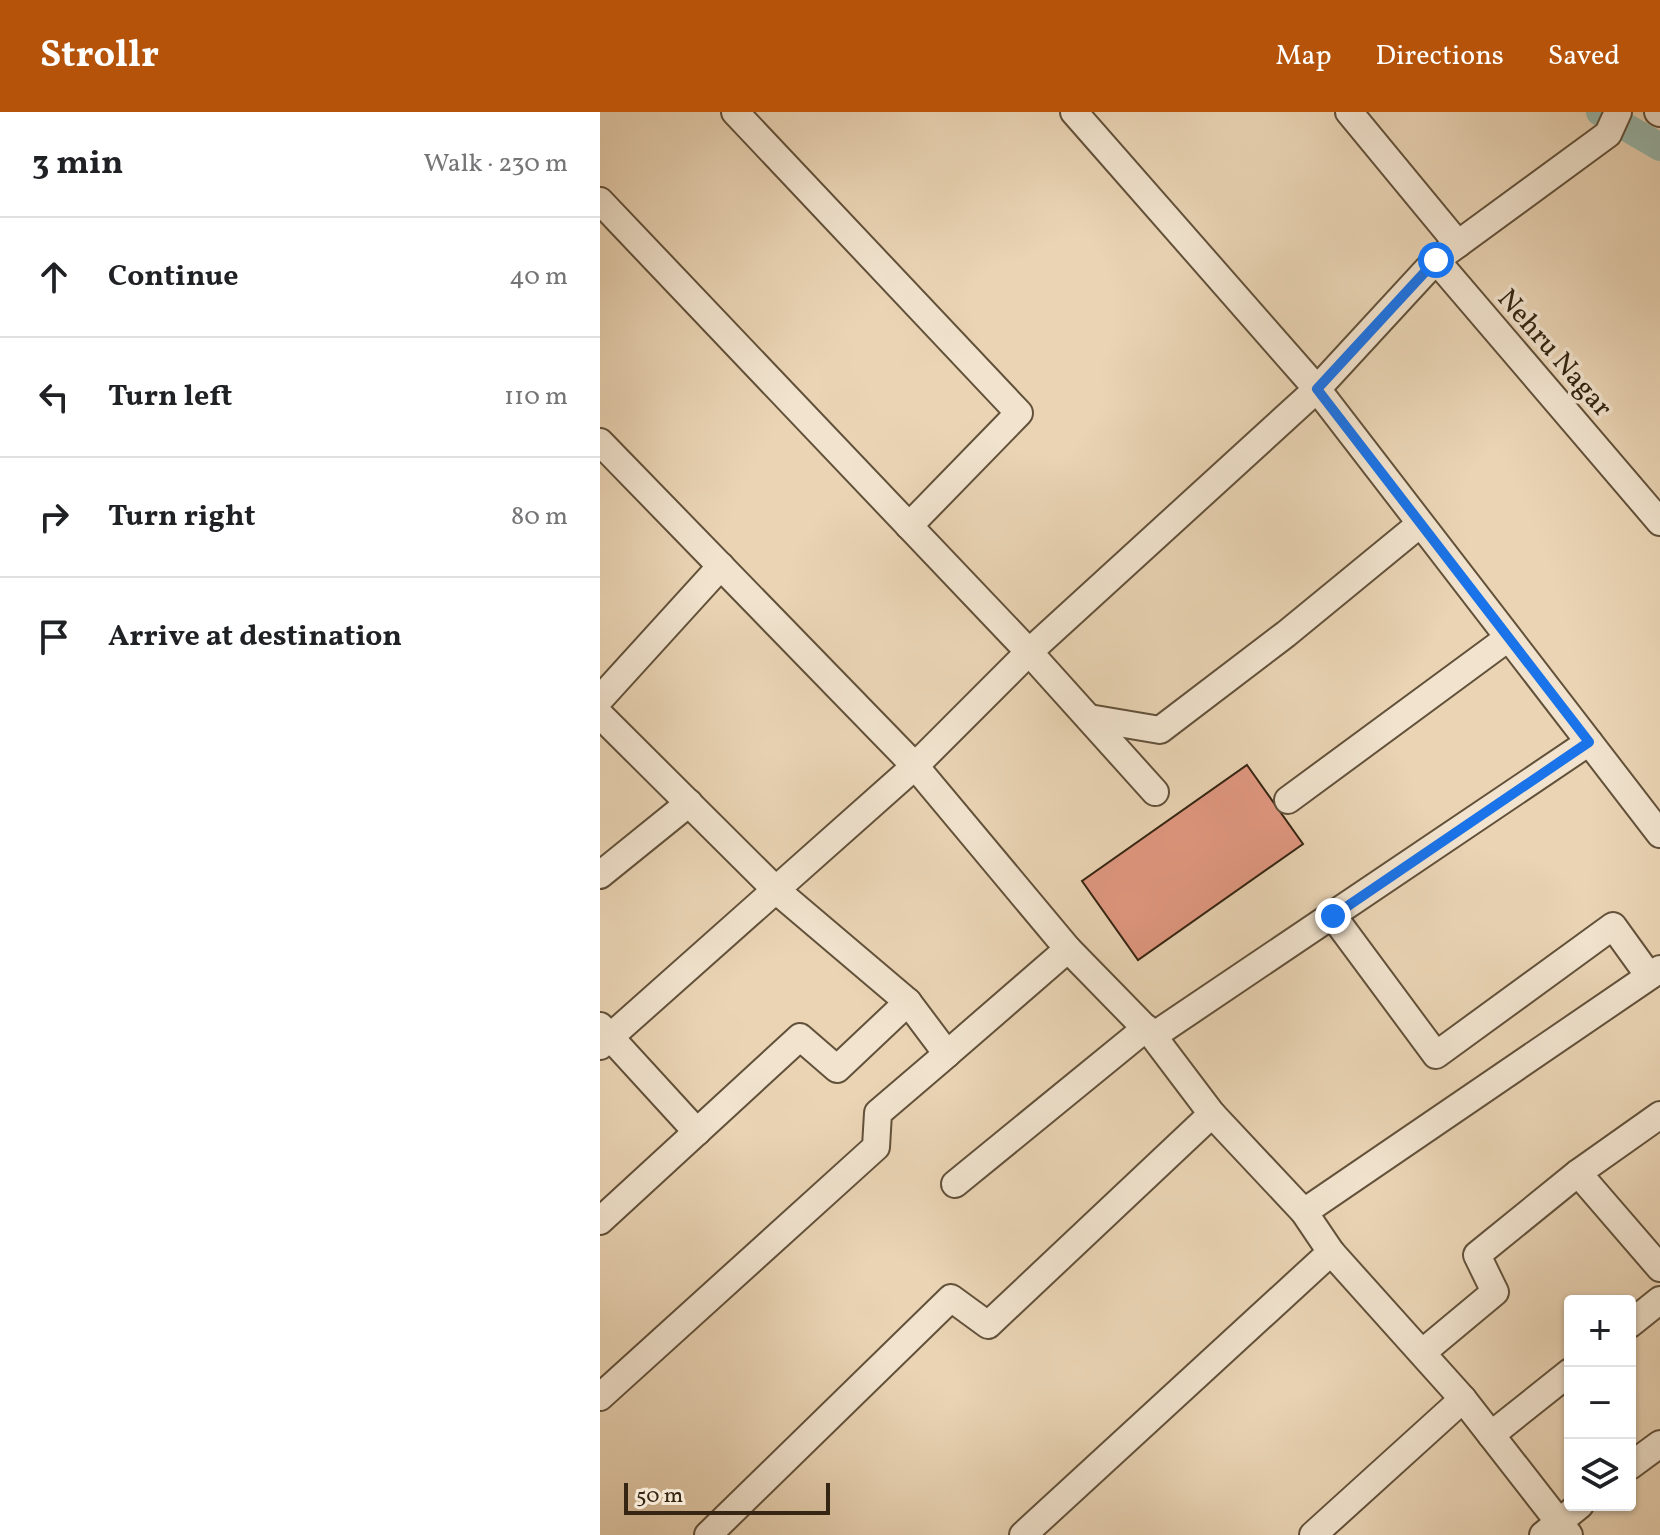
<!DOCTYPE html>
<meta charset="utf-8">
<style>
:root{--surface:#fff;--page:#f6f6f6;--text:#202124;--muted:#757577;--line:#e0e0e0;--accent:#b45309}
body{margin:0;font-family:Vollkorn,serif;background:var(--page);color:var(--text)}
.controls{position:absolute;right:24px;bottom:24px;display:grid;overflow:hidden;border-radius:8px;box-shadow:0 2px 6px #0004}
.controls button{width:72px;height:72px;display:grid;place-items:center;padding:0;border:0;border-bottom:2px solid var(--line);background:var(--surface);color:var(--text);font:40px sans-serif}
.scale{position:absolute;left:24px;bottom:20px;width:206px;box-sizing:border-box;padding-left:8px;border:4px solid #352512;border-top:0;font-size:22px;line-height:28px;white-space:nowrap;color:#352512;-webkit-text-stroke:6px #f1e3ce;paint-order:stroke}
.stop{position:absolute;width:24px;height:24px;margin:-18px;border:6px solid #1a73e8;border-radius:50%;background:#fff}
.stop.end{background:#1a73e8;border-color:#fff;box-shadow:0 2px 8px #0008}
.list{margin:0;padding:0;list-style:none}
h2{display:flex;justify-content:space-between;align-items:center;height:104px;margin:0;padding:0 32px;font-size:34px}
h2 small{font-size:26px;font-weight:400;color:var(--muted)}
.list li{display:grid;grid-template-columns:52px 1fr auto;gap:24px;align-items:center;box-sizing:border-box;height:120px;padding:0 32px;border-top:2px solid var(--line)}
.list b{display:block;font-size:30px;white-space:nowrap}
.list em{font-size:26px;font-style:normal;color:var(--muted)}
.icon{flex:none;width:44px;height:44px;fill:none;stroke:currentColor;stroke-width:2;stroke-linecap:round;stroke-linejoin:round}
.map{position:relative;flex:none;width:1060px;height:1423px;overflow:hidden}
header{display:flex;align-items:center;gap:48px;box-sizing:border-box;height:112px;padding:0 40px;background:var(--accent);color:#fff}
header strong{font-size:38px}
nav{display:flex;gap:44px;margin-inline-start:auto;font-size:28px}
main{display:flex}
aside{flex:1;background:var(--surface)}
.map>svg:first-child{display:block}
.lines{fill:none;stroke-linecap:round;stroke-linejoin:round}
.canal{stroke:#98b8ac;stroke-width:28}
.building{fill:#e19881;stroke:#352512;stroke-width:2}
.street-casing{stroke:#62513a;stroke-width:30}
.street{stroke:#f1e3ce;stroke-width:26}
.route{stroke:#1a73e8;stroke-width:10}
.labels{text-anchor:middle;stroke-width:7;stroke-linejoin:round;paint-order:stroke}
.street-label{font-size:28px;fill:#352512;stroke:#f1e3ce}
</style>
<header>
<strong>Strollr</strong>
<nav><a>Map</a><a>Directions</a><a>Saved</a></nav>
</header>
<main>
<aside>
<h2>3 min<small>Walk · 230 m</small></h2>
<ul class="list">
<li><svg class="icon" aria-label="ahead" viewBox="0 0 24 24"><path d="M12 20V5M6 11l6-6 6 6"/></svg><div><b>Continue</b></div><em>40 m</em></li>
<li><svg class="icon" aria-label="left" viewBox="0 0 24 24"><path d="M17 20v-9H6M10 6l-5 5 5 5"/></svg><div><b>Turn left</b></div><em>110 m</em></li>
<li><svg class="icon" aria-label="right" viewBox="0 0 24 24"><path d="M7 20v-9h11M14 6l5 5-5 5"/></svg><div><b>Turn right</b></div><em>80 m</em></li>
<li><svg class="icon" aria-label="arrive" viewBox="0 0 24 24"><path d="M6 21V4h12l-3 4 3 4H6"/></svg><div><b>Arrive at destination</b></div></li>
</ul>
</aside>
<div class="map">
<svg width="1060" height="1423" viewBox="0 0 1060 1423">
<rect width="100%" height="100%" fill="#ead4b4"/>
<filter id="stains"><feTurbulence type="fractalNoise" baseFrequency=".0025" numOctaves="4"/><feColorMatrix values="0 0 0 0 .2 0 0 0 0 .09 0 0 0 0 .02 0 0 0 .5 -.17"/></filter>
<radialGradient id="worn" r=".72"><stop offset=".6" stop-color="#630" stop-opacity="0"/><stop offset="1" stop-color="#630" stop-opacity=".3"/></radialGradient>
<g class="lines">
<polyline class="canal" points="1000,0 1060,35"/>
</g>
<polygon class="building" points="647,653 703,732 538,848 482,769"/>
<g class="lines">
<defs>
<g id="street">
<polyline points="135,0 419,301 309,414"/>
<polyline points="474,0 717,277 1060,722"/>
<polyline points="749,0 858,132"/>
<polyline points="1058,0 1060,1"/>
<polyline points="0,89 429,540 555,680"/>
<polyline points="836,148 1060,410"/>
<polyline points="0,330 315,654 468,837 553,924 612,1002 704,1100 731,1140 863,1287 969,1423"/>
<polyline points="0,587 121,454"/>
<polyline points="0,603 176,778 308,890 347,942 278,1001 276,1035 0,1285"/>
<polyline points="489,606 560,618 686,522 820,412"/>
<polyline points="688,688 908,526"/>
<polyline points="0,763 89,691"/>
<polyline points="733,804 836,943 1013,814 1049,864"/>
<polyline points="0,914 97,1020"/>
<polyline points="553,924 989,630"/>
<polyline points="0,934 315,654 429,540 717,277 836,148 1008,22 1018,0"/>
<polyline points="347,942 468,837"/>
<polyline points="1060,1003 978,1061 1060,1156"/>
<polyline points="355,1072 546,916"/>
<polyline points="704,1100 1060,857"/>
<polyline points="0,1109 200,925 237,957 308,890"/>
<polyline points="1030,1212 1060,1188"/>
<polyline points="823,1240 895,1180 877,1143 978,1061"/>
<polyline points="891,1323 970,1260"/>
<polyline points="1030,1354 1060,1332"/>
<polyline points="108,1423 351,1186 388,1213 612,1002"/>
<polyline points="423,1423 731,1140"/>
<polyline points="713,1423 863,1287"/>
<polyline points="943,1423 980,1393"/>
</g>
</defs>
<use href="#street" class="street-casing"/>
<use href="#street" class="street"/>
</g>
<g class="lines">
<polyline class="route" points="733,804 989,630 717,277 836,148"/>
</g>
<g class="labels">
<g class="street-label">
<text transform="translate(956 240) rotate(49)" y="10">Nehru Nagar</text>
</g>
</g>
<rect width="100%" height="100%" filter="url(#stains)"/>
<rect width="100%" height="100%" fill="url(#worn)"/>
</svg>
<div class="controls">
<button>+</button>
<button>−</button>
<button><svg class="icon" aria-label="layers" viewBox="0 0 24 24"><path d="M12 4l9 5-9 5-9-5zM3 14l9 5 9-5"/></svg></button>
</div>
<div class="scale">50 m</div>
<div class="stop" style="left:836px;top:148px"></div>
<div class="stop end" style="left:733px;top:804px"></div>
</div>
</main>
